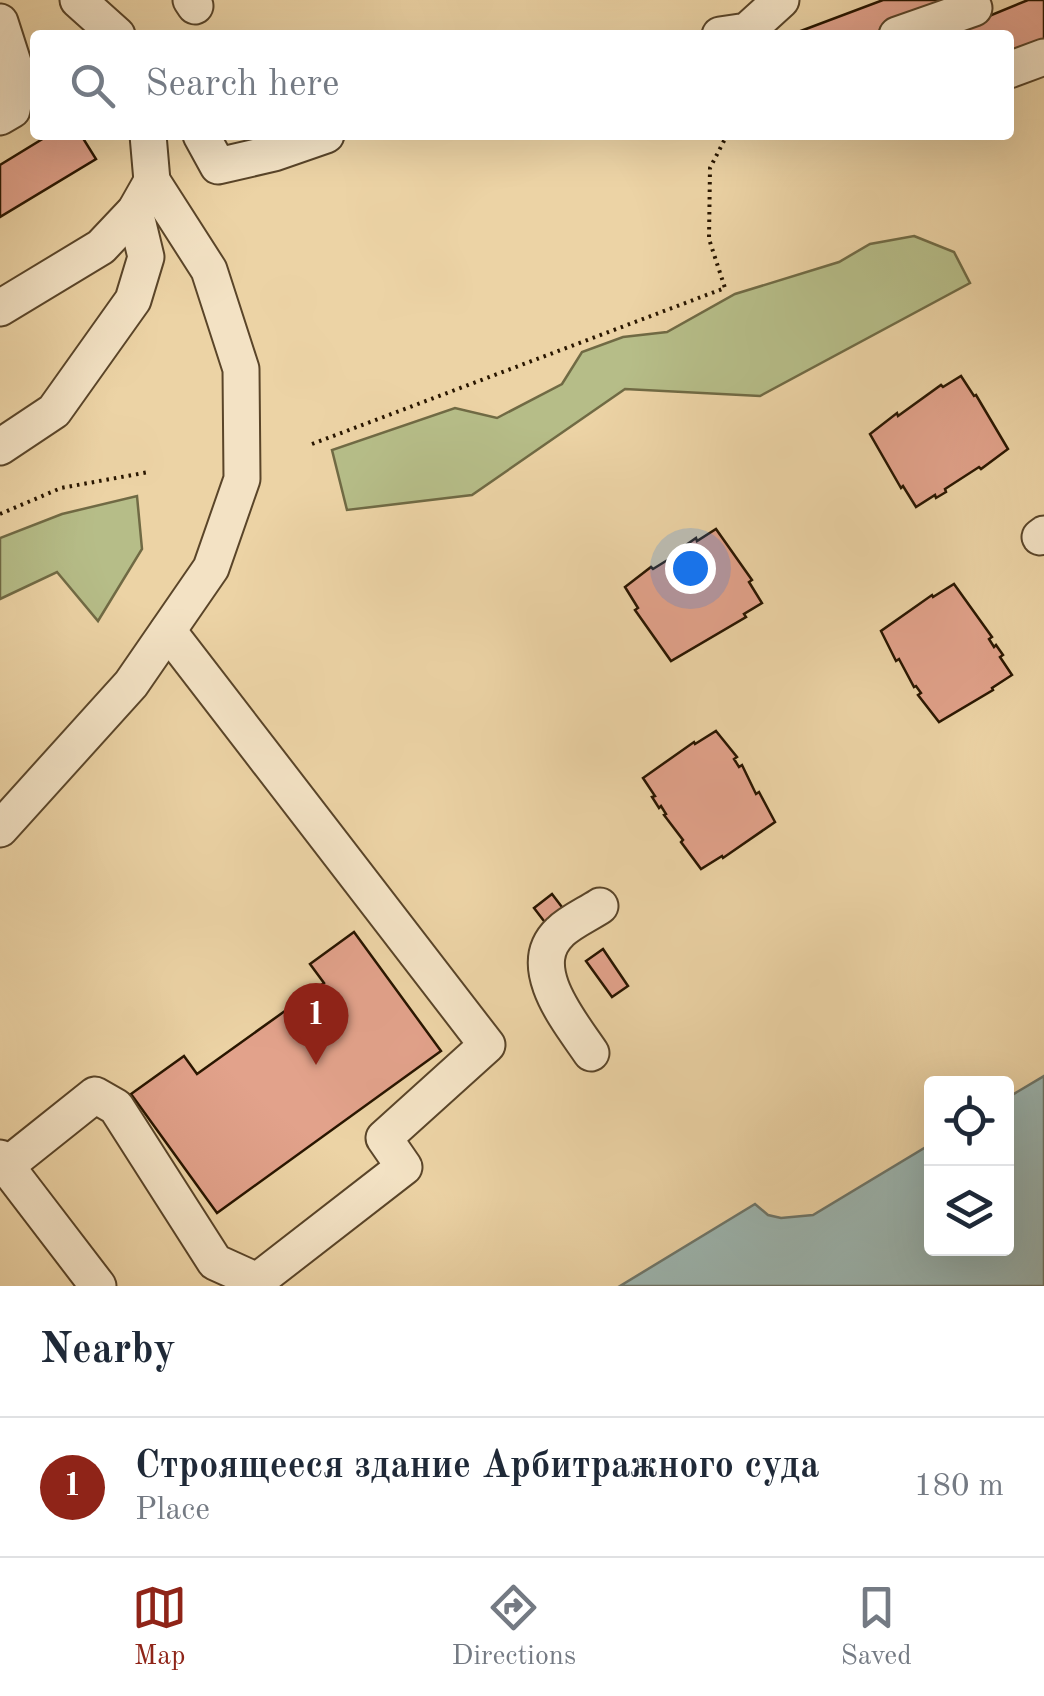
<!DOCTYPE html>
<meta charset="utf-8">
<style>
:root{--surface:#fff;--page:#f6f6f7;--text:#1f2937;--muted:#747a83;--line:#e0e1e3;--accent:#8f2418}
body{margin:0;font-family:"Old Standard TT",serif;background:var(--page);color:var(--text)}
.controls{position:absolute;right:30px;bottom:30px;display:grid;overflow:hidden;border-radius:10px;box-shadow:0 10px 40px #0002}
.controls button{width:90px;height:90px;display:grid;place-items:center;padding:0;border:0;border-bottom:2px solid var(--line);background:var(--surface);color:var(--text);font:50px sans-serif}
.you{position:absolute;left:690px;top:568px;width:35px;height:35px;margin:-25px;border:8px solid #fff;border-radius:50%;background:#1a73e8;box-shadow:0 0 0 15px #1a73e833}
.badge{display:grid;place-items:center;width:65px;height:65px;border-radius:50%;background:var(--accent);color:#fff;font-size:32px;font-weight:700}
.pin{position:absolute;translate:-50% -82px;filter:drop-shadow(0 2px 5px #0008)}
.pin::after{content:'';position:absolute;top:52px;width:35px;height:30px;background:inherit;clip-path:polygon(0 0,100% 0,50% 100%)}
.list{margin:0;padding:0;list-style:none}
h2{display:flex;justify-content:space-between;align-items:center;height:130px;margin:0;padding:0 40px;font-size:42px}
h2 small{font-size:32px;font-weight:400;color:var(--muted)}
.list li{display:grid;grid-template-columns:65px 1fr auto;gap:30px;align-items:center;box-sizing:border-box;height:140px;padding:0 40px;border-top:2px solid var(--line)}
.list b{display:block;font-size:38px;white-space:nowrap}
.list p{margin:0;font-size:32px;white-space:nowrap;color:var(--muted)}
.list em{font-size:32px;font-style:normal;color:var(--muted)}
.icon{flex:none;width:55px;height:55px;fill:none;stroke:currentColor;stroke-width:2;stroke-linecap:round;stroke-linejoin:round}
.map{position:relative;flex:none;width:1044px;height:1286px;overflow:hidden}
.search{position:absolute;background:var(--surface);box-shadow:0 10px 40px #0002;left:30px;right:30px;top:30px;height:110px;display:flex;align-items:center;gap:25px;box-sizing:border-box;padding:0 35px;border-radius:10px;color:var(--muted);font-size:38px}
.sheet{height:270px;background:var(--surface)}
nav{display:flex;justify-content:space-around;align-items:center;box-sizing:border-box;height:140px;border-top:2px solid var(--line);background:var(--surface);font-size:28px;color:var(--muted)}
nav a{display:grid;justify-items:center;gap:5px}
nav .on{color:var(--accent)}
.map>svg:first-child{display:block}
.green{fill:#b6bd88;stroke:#706a44;stroke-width:2.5}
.water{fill:#9cb6b1;stroke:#6e766a;stroke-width:2.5}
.building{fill:#e2a28b;stroke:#291600;stroke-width:2.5}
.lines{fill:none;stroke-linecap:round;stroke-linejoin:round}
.minor-casing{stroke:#5a4529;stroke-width:39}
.path{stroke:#291600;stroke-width:4;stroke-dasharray:2.5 5;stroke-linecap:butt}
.minor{stroke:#f3e2c4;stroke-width:35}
</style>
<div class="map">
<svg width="1044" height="1286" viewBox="0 0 1044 1286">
<rect width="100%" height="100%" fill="#ecd3a5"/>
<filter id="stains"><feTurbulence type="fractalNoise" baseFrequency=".002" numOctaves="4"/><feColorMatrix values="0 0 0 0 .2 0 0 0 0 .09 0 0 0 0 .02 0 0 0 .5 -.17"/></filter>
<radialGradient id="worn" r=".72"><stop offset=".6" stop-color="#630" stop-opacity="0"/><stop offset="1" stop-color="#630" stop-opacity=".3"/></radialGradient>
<g class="green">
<polygon points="914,236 954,252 970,283 760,396 625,389 472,495 347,510 332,450 455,408 497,418 562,384 582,352 623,337 667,332 735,294 839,262 870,244"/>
<polygon points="137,496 142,549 98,621 57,572 0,599 0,538 62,514"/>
</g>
<polygon class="water" points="1044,1076 1044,1286 620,1286 755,1204 768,1215 781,1218 813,1215 931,1144 932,1248 1006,1248 1007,1098"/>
<g class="building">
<polygon points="883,0 969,0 869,35 790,35"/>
<polygon points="1028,0 1044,0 1044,39 1009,53 1009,35 943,35"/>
<polygon points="49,135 81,135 96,159 0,217 0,165"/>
<polygon points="961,376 974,396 976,395 1008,449 981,469 979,467 945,489 946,492 936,498 935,495 916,507 903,486 901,488 870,434 897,413 898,416 941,385 943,387"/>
<polygon points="716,529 752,580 749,582 762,603 744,614 746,617 671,661 635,610 638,608 625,587 651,567 653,569 687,548 686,545 696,538 697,541"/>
<polygon points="954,584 992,637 989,639 994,647 996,645 1003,655 1000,657 1012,675 992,688 993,690 939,722 918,695 921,693 916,686 914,687 899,659 896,661 881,631 932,595 933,597"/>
<polygon points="716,731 737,757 734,759 739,767 742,765 756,794 759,792 775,822 723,858 722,856 701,869 681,842 683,840 664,815 666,814 661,806 659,808 652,797 655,796 643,778 694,742 695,744"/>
<polygon points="552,894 565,911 547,925 534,908"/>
<polygon points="354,932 441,1051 217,1213 131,1094 184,1056 197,1074 324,983 310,964"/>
<polygon points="603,949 628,986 612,997 586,961"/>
</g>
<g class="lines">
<defs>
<g id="minor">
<polyline points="78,0 117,35"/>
<polyline points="191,0 195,6"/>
<polyline points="0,22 18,78 12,110 0,117"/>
<polyline points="720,35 747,31 781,0"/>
<polyline points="897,35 974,8"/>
<polyline points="1009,70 1044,57"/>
<polyline points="148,135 152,181"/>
<polyline points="201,135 218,166 274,153 326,135"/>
<polyline points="0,308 101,247 135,211 152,181 209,270 241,369 242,479 211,568 131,684 0,829"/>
<polyline points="0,447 54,411 133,300 146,257 135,211"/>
<polyline points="1040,537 1044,534"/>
<path d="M 591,1053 C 571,1023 523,967 560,932 C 570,922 588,914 600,906"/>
<polyline points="0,1158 98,1286"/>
<polyline points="6,1166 95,1095 116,1107 215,1262 257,1281 404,1167 384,1138 487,1045 168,631"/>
</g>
</defs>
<use href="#minor" class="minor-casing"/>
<g class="path">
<polyline points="312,444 725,288 709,239 710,168 727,135"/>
<polyline points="0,514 61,488 149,472"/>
</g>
<use href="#minor" class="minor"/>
</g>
<rect width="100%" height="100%" filter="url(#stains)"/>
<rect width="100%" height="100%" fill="url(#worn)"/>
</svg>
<div class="controls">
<button><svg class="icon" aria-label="locate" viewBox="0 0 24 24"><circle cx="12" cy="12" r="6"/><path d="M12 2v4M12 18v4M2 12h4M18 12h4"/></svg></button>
<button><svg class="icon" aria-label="layers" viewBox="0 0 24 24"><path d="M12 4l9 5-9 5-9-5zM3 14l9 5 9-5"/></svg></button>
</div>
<div class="you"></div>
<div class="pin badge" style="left:316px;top:1065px">1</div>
<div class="search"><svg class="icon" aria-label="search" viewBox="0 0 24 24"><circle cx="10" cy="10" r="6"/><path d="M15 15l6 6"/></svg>Search here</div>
</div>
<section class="sheet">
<h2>Nearby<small></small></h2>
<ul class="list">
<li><span class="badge">1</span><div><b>Строящееся здание Арбитражного суда</b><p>Place</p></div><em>180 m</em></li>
</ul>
</section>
<nav>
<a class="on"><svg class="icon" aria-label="map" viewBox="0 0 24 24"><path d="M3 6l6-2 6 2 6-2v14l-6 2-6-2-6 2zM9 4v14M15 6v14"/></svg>Map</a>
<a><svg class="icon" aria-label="directions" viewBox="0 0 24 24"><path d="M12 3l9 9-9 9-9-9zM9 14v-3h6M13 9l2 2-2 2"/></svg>Directions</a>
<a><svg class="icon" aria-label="saved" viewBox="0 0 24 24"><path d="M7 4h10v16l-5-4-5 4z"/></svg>Saved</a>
</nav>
